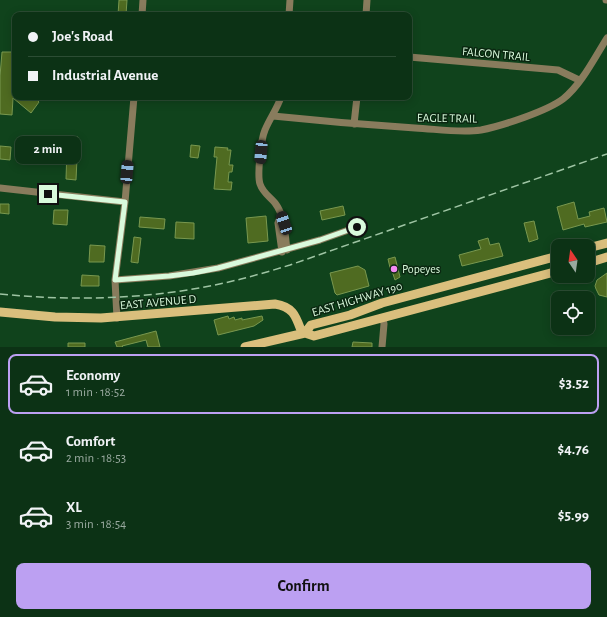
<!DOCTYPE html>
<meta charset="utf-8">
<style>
body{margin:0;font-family:"Alegreya Sans",sans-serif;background:#1a3e22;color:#f1f3f6;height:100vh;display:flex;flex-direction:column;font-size:15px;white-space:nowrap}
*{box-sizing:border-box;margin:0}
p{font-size:13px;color:#9aaaa0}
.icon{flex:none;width:22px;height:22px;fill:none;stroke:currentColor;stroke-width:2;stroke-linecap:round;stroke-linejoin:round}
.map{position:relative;height:347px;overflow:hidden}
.drawer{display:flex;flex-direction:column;background:#0c3215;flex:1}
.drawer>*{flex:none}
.hud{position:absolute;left:12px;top:12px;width:400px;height:88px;border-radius:8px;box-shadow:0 2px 10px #0003,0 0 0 1px #2c4d34;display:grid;align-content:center;height:88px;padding:0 16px;background:#0c3215}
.needle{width:26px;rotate:347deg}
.fabs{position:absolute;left:551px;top:239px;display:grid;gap:8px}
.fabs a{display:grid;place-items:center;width:44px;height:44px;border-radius:8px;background:#0c3215;box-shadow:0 2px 10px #0003,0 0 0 1px #2c4d34;font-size:20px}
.end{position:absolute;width:18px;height:18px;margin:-9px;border:5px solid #d9fadc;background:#111;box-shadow:0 0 0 2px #111}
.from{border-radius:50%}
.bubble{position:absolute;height:28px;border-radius:8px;background:#0c3215;box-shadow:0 2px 10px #0003,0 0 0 1px #2c4d34;font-size:13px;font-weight:600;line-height:28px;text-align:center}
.car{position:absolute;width:12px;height:24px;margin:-12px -6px;border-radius:5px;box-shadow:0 0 3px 1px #0007;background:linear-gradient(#222 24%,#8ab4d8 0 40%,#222 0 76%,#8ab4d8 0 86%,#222 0)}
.hud b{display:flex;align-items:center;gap:14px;height:38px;font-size:15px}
.hud b+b{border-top:1px solid #2c4d34}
.hud i{width:10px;height:10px;background:#f1f3f6}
ul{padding:7px 0 0;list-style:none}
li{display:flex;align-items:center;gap:12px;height:60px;margin:0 8px 6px;padding:0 8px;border:2px solid transparent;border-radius:8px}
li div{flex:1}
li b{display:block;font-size:15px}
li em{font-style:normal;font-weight:600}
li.on{border-color:#bca0f2}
li>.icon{width:36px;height:36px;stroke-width:1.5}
.button{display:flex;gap:8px;margin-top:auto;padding:8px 16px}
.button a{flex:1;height:46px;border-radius:8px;background:#bca0f2;color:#111;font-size:16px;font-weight:600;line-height:46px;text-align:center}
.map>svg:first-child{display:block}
</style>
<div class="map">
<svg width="607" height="347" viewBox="0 0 607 347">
<rect width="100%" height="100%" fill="#10431c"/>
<path fill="#4f6b21" stroke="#79984f" d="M119,0H127L126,15H118Z
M2,52H15V97H34L39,102L31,113L13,98L12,115L0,114V76Z
M62,137H78L76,180L66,179L67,149L61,148Z
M191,145L200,146L198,158L190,157Z
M0,146L11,147L10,160L0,159Z
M215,147L228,148L227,150H231L229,165H233L232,172H229L228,182H232L231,190L214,189L217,157H214Z
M574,202L578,219L590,216L589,212L604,208L607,222L585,227L584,224L563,230L557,207Z
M0,204H9V214L0,213Z
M343,206L345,215L322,220L320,211Z
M54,210H68L67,225L53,224Z
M266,216L268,241L248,243L246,218Z
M140,217L165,219L164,229L139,227Z
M534,221L538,239L529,242L524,223Z
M176,222L194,223V239L175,238Z
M134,237L141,238L138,263L131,262Z
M488,238L490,245L499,243L503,256L462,266L459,255L481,249L478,241Z
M90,245L105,246L104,262H89Z
M395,257L400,277L395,280L392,271L391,272L388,259Z
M358,266L365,270L369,286L337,295L335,293L330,273Z
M607,273V297L599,295L596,289L595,286L597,280Z
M82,275L99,276V286H81Z
M228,316L229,319L234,317L235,320L242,318V320L262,316L263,320L254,326L218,335L214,320Z
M156,331L160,347H148L146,340L122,346L123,347H117L115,342Z
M353,342L372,343V347H352Z
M68,343H85V347H68Z"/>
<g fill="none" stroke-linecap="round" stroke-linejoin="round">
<path stroke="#897c5d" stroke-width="7" d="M606,0H607
M142,15L143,0
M289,15L290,0
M366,15L367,0
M409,57L558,70L579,80
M281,97C277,109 270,118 265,130C261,139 257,175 260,184C263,193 270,197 275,203C285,216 285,235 287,250
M273,116C320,121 367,125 415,128C436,129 460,133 481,130C502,126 547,111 563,99C581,85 595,57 607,38
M354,124L357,97
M0,188L125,202
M281,215L278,223L282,252
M115,280L169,276L218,268L320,240L357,227
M117,318L115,280L125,202L134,97
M382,347L384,324L383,318"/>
<path stroke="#dabf7d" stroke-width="9" d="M588,248L607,243
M588,263L607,257
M0,312L55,317L101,318L275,304C294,307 296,317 302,333
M305,333L311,325L350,315L382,303L558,256
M245,347L305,333L314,336L558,271"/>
<path stroke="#9ec4a3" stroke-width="1.5" stroke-dasharray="8 4" stroke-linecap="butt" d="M0,294C80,302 162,299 241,279C257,275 274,270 290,265L607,154"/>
</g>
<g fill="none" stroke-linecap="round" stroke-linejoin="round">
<path stroke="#d9fadc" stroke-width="5" d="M48,194L125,202L115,280L169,276L193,273L218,268L320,240L357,227"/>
</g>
<circle fill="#f38af1" stroke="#0a2610" stroke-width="1.5" cx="394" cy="269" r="4"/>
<g text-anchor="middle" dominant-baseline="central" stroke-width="3" stroke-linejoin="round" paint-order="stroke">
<g font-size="12" fill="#d9fadc" stroke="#0a2610">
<text transform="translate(496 54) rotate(5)">FALCON TRAIL</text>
<text transform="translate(447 118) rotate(1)">EAGLE TRAIL</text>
<text transform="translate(357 299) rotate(-17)">EAST HIGHWAY 190</text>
<text transform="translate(158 302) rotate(-5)">EAST AVENUE D</text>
</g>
<g font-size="12" fill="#d9fadc" stroke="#0a2610" text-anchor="start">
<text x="402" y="269">Popeyes</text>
</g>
</g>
</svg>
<div class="fabs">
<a><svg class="needle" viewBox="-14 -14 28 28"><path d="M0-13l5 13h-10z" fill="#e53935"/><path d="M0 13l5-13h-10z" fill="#9aaaa0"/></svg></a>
<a><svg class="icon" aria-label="locate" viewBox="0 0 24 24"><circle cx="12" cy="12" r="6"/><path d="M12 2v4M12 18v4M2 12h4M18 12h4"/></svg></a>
</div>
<i class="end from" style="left:357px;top:227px"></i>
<i class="end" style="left:48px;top:194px"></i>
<div class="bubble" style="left:15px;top:136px;width:66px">2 min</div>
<i class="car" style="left:261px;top:152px;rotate:185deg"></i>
<i class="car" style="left:127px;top:172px;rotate:5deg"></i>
<i class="car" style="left:284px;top:223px;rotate:342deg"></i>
<div class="hud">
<b><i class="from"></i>Joe's Road</b>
<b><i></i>Industrial Avenue</b>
</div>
</div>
<section class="drawer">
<ul>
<li class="on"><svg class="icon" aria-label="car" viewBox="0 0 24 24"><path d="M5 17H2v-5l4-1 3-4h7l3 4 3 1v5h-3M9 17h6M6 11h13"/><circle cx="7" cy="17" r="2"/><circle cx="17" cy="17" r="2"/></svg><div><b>Economy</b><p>1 min · 18:52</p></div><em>$3.52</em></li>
<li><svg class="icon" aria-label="car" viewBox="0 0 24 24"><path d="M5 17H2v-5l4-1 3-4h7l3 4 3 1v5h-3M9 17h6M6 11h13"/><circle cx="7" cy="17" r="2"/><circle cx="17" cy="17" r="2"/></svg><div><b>Comfort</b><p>2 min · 18:53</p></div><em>$4.76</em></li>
<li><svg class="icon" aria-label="car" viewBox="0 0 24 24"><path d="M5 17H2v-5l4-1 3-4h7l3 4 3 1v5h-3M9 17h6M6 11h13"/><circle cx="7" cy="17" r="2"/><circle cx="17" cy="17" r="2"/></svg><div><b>XL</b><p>3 min · 18:54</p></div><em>$5.99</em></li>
</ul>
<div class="button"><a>Confirm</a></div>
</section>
